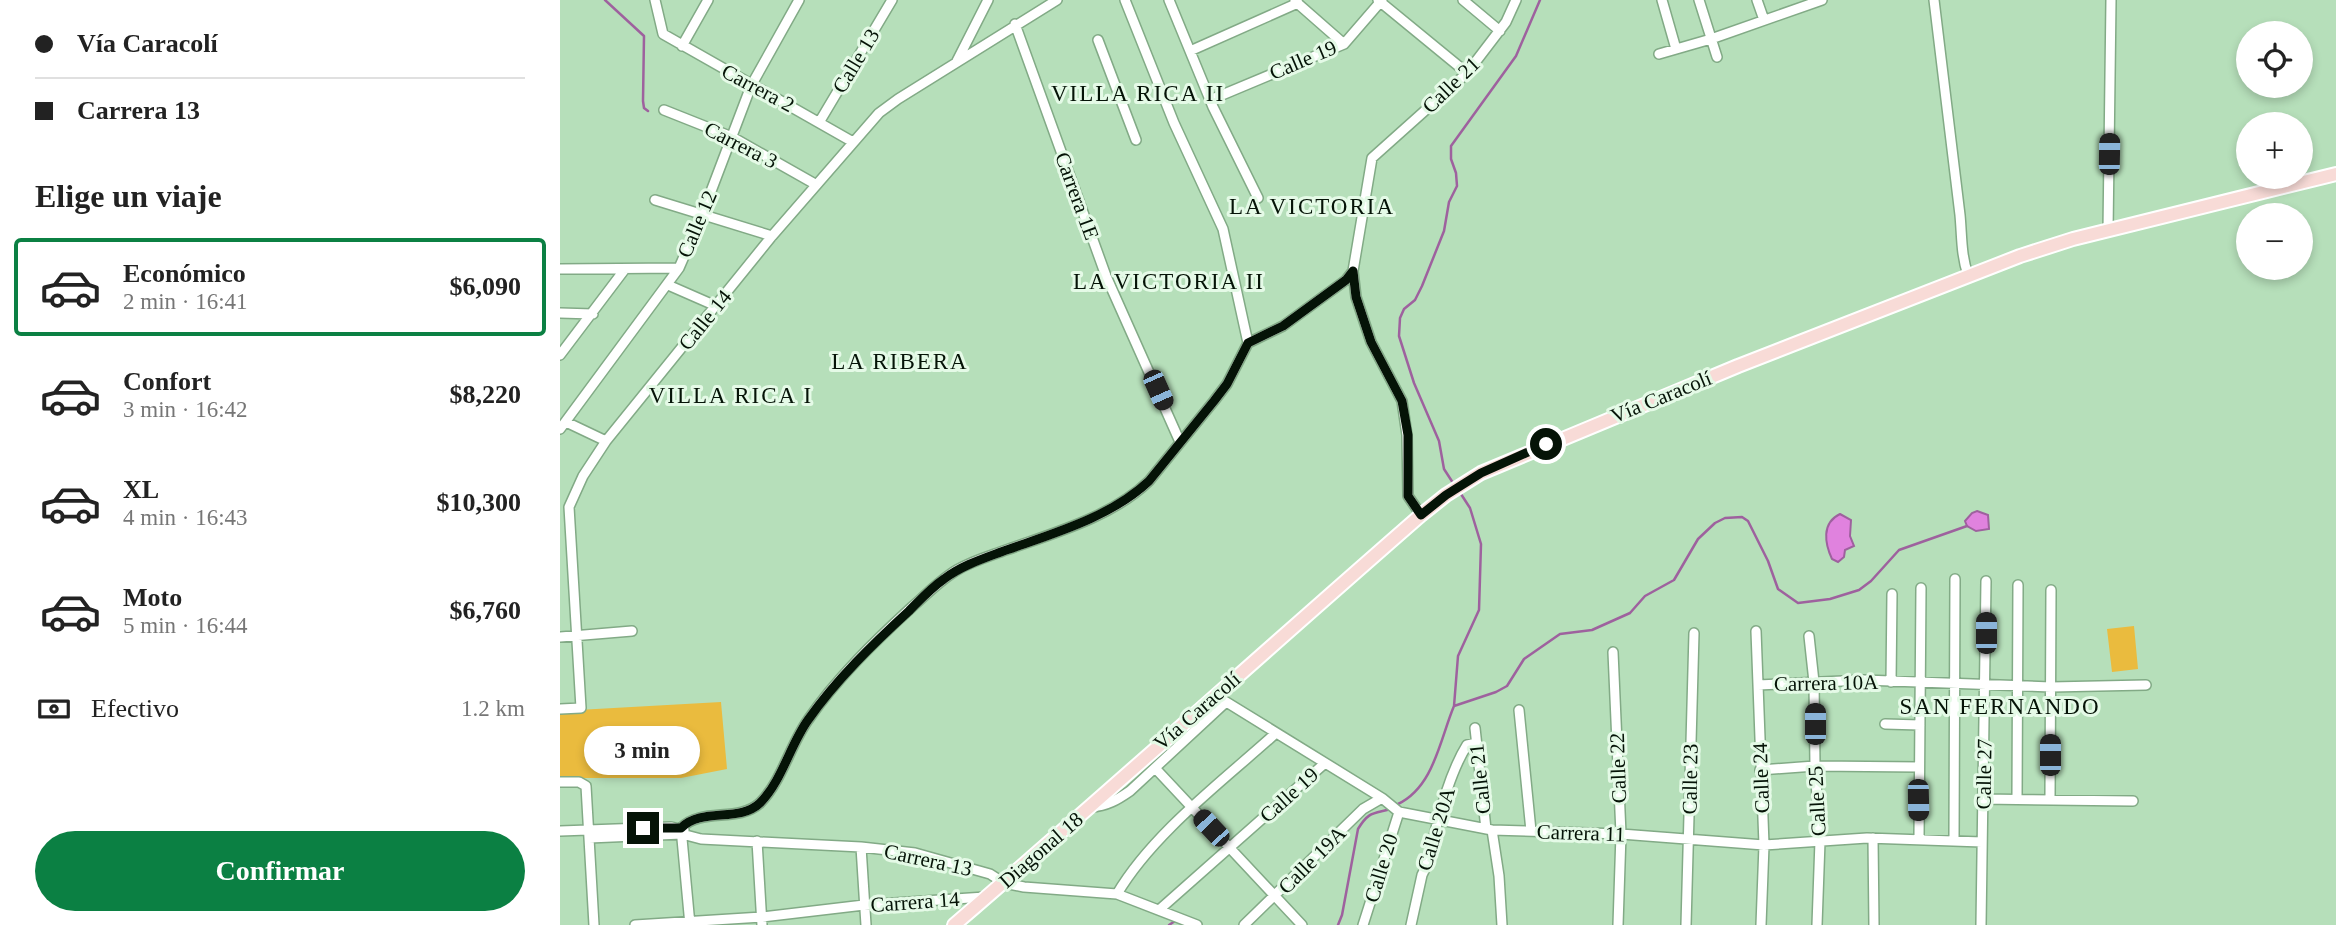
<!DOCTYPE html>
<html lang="es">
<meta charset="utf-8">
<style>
body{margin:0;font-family:"Times New Roman",serif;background:#f6f6f6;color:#222;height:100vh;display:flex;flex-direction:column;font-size:26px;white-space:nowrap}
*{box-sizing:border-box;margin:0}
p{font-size:23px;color:#767676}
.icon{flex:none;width:38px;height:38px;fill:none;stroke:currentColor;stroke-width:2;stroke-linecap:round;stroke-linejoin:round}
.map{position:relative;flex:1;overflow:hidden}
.sheet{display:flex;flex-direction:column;background:#fff;width:560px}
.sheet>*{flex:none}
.guide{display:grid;align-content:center;height:154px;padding:0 35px;background:#fff}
.buttons{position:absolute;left:1676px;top:21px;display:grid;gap:14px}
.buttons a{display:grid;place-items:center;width:77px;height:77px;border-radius:50%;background:#fff;box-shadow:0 4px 10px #0003;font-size:35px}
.end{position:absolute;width:32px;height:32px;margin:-16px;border:9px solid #051307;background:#fff;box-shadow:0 0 0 4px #fff}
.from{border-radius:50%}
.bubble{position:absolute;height:49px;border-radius:24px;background:#fff;box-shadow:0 4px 10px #0003;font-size:23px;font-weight:700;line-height:49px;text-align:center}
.car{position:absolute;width:21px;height:42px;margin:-21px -10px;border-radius:9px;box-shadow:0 0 5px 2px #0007;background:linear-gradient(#222 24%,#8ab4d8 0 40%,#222 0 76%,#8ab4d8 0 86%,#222 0)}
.guide b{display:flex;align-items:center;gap:24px;height:66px;font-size:26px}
.guide b+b{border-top:2px solid #e0e0e0}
.guide i{width:18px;height:18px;background:#222}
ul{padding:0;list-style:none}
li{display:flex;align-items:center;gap:21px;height:98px;margin:0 14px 10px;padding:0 21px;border:4px solid transparent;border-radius:7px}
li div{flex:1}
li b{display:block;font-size:26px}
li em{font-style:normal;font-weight:700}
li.current{border-color:#0b8043}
li>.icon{width:63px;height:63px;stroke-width:1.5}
h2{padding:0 35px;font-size:32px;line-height:84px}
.pay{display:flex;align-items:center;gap:18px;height:77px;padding:0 35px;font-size:26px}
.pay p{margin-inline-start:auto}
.button{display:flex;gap:14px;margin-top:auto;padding:14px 35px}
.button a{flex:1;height:80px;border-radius:42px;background:#0b8043;color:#fff;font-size:28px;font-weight:700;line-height:80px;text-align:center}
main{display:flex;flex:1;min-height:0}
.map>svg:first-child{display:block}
</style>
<main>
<section class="sheet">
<div class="guide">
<b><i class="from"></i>Vía Caracolí</b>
<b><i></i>Carrera 13</b>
</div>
<h2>Elige un viaje</h2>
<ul>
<li class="current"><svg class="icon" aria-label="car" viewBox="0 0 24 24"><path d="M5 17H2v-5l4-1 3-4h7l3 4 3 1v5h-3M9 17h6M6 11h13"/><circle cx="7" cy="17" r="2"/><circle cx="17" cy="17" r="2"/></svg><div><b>Económico</b><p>2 min · 16:41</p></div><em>$6,090</em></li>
<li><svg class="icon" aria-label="car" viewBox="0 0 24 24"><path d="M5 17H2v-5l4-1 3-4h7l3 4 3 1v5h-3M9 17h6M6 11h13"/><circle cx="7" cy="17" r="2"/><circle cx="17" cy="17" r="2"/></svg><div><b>Confort</b><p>3 min · 16:42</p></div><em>$8,220</em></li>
<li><svg class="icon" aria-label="car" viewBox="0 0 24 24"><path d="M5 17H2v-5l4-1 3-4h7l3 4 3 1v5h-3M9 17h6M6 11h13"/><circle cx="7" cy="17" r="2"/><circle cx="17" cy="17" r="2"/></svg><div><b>XL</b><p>4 min · 16:43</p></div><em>$10,300</em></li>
<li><svg class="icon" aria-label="car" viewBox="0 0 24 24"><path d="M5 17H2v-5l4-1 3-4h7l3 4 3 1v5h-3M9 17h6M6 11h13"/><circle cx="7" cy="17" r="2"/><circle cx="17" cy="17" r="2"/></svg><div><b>Moto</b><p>5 min · 16:44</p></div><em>$6,760</em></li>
</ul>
<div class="pay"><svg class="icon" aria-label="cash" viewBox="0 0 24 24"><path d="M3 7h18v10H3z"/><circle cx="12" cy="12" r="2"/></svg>Efectivo<p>1.2 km</p></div>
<div class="button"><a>Confirmar</a></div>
</section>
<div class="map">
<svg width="1776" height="925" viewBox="0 0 1776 925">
<rect width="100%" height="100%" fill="#b6dfba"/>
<path fill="#eabb3e" d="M1574,626L1578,669L1552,672L1547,629Z
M161,702L167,769L121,778H0V711Z"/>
<path fill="#e082de" stroke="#9e619e" stroke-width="2" d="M1417,511L1428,515L1429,529L1416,531L1407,526L1405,521L1412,513Z
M1280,514L1291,520L1290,536L1294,546L1285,550L1284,557L1278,562L1272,559C1265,544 1261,523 1280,514Z"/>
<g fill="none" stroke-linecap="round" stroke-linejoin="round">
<path stroke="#9e619e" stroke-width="2.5" d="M45,0L84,36L83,101L84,108L88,111
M895,486L884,469L879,441L854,383L839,336L840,318L844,309L855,300L862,286L884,231L889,202L897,186L896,173L891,159V146L956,56L980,0
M894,706L898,656L919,610L921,544L910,508L899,491
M838,804C874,787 880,739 894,706L936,692L947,686L964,659L1000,634L1032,630L1070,613L1085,596L1114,580L1138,539L1155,523L1165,518L1182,517L1188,521L1208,561L1218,589L1238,603L1270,599L1299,590L1311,581L1339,550L1407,526
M609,925L615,921
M778,925L782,915L798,829C809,811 813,814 831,809"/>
<g stroke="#82aa86" stroke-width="12">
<path id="minor" d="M95,0L103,34L293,142
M565,0L614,123L663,229L688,343
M609,0L653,107L698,198
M818,0L907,73
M903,0L940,31
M1102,0L1116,49
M1139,0L1157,57
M1197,0L1204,20
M1374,0L1400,215C1402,236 1401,255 1408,275
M735,1L784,44
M455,24L546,276L620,442
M538,40L576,140
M122,46L148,0
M630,51L738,3
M1099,54L1151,39L1262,0
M397,61L428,0
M650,100L784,44L822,0
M104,110L172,137L255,184
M260,121L332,0
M95,200L212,236
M1548,231L1551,0
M0,269L119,268
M793,271L796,297L811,342L842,401L847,435L848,496L861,515
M108,285L156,306
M0,313L33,314
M0,355L65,269
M6,422L46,441
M0,429L119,268L142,215L191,86L239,0
M1196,631L1204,845L1201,925
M1249,636L1254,682L1255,766L1260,841L1257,925
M0,637L72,631
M1053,652L1061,834L1058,925
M1331,682L1332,594
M1198,685L1304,680L1491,687L1586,685
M655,695L822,798L839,812L932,830L1061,834L1204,845L1307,838L1422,842
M0,709L21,708L9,507L23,476L46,441L212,236L319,113L338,99L497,0
M959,710L971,831
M1325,724L1360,725
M915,728L926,829
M595,768L742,925
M1200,770L1255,766L1359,767
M0,782H19L26,786L34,925
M1423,799L1573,801
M1457,799L1458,585
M1490,800L1491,590
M531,807C547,806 557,800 570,791L666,702
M932,830L939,876L942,925
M0,831L111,827L124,830
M29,838L122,834L141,839L301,847L355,853L430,874L444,883L464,887L557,894L637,925
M1313,838L1314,925
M1359,839L1361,588
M1394,840L1395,579
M197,841L202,925
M301,847L306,925
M557,894C593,833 663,781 716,733
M599,910L764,764
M75,925L202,917L304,905L425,897
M130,925L121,828C142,807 178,823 200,803C222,781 230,745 248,720C276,679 315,641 352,607C367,594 380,580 397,570C412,561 430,556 446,550C494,533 552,517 589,481L654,401L667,384L688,343L723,326L786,280L793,271L812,158L907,73L946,22L956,0
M684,925L803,809L822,798
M803,925L839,812
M851,925L862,875C870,861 872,843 876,828C883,800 892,769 907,745L917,743
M1126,925L1134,633
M1421,925L1426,581"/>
</g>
<g stroke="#fff" stroke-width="16">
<path id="major" d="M394,925C551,790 705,651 861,515L886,495L921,473L1178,366L1460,256L1513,239L1776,174"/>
</g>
<use href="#minor" stroke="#fff" stroke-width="9"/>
<use href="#major" stroke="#f8dbd7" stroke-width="12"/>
</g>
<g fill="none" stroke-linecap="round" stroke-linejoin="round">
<path stroke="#051307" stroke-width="9" d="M83,828H121C142,807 179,823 200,803C222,781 230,745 248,720C276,680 313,644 349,611C360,600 371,588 384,579C401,566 422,559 441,552C491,534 550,518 589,481L654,401L667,384L688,343L723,326L786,280L793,271L796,297L811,342L842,401L848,435V496L861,515L886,495L921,473L986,444"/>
</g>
<g text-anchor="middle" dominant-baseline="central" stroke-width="6" stroke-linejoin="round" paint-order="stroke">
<g font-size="21" fill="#051307" stroke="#e5fae7">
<text transform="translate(743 60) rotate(-23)">Calle 19</text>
<text transform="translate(296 61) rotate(-59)">Calle 13</text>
<text transform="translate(891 85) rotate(-44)">Calle 21</text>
<text transform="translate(198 88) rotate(28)">Carrera 2</text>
<text transform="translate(181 145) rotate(27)">Carrera 3</text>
<text transform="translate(517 196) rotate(70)">Carrera 1E</text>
<text transform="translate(137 224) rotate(-67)">Calle 12</text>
<text transform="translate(145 320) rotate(-51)">Calle 14</text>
<text transform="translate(1101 397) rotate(-22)">Vía Caracolí</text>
<text transform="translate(1266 683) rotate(-1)">Carrera 10A</text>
<text transform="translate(637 711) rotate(-41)">Vía Caracolí</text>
<text transform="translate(1058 768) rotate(-92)">Calle 22</text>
<text transform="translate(1424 774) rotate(-89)">Calle 27</text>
<text transform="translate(1201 778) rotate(-92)">Calle 24</text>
<text transform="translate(920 779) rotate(-96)">Calle 21</text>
<text transform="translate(1130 779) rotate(-89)">Calle 23</text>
<text transform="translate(729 795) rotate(-42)">Calle 19</text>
<text transform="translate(1257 801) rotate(-93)">Calle 25</text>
<text transform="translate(876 829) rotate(-73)">Calle 20A</text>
<text transform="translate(1021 833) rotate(2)">Carrera 11</text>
<text transform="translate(481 850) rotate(-41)">Diagonal 18</text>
<text transform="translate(368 860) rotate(12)">Carrera 13</text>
<text transform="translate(752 860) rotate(-45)">Calle 19A</text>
<text transform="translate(821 868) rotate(-73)">Calle 20</text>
<text transform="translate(355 902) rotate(-4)">Carrera 14</text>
</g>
<g font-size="23" letter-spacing="2" fill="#051307" stroke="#e5fae7">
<text x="578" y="93">VILLA RICA II</text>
<text x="752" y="206">LA VICTORIA</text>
<text x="609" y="281">LA VICTORIA II</text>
<text x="340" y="361">LA RIBERA</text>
<text x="171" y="395">VILLA RICA I</text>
<text x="1440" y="706">SAN FERNANDO</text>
</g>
</g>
</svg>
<div class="buttons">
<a><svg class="icon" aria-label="locate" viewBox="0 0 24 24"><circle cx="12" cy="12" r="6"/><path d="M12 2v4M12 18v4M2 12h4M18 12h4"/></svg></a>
<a>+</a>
<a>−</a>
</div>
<i class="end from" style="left:986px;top:444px"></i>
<i class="end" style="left:83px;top:828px"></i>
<div class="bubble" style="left:24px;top:726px;width:116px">3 min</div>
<i class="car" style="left:1549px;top:154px;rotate:1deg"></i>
<i class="car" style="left:598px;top:390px;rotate:156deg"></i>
<i class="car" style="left:1426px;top:633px;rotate:0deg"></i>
<i class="car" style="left:1255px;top:724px;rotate:0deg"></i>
<i class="car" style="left:1490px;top:755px;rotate:0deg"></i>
<i class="car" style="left:1358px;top:800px;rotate:179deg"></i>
<i class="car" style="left:651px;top:828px;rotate:317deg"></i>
</div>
</main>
